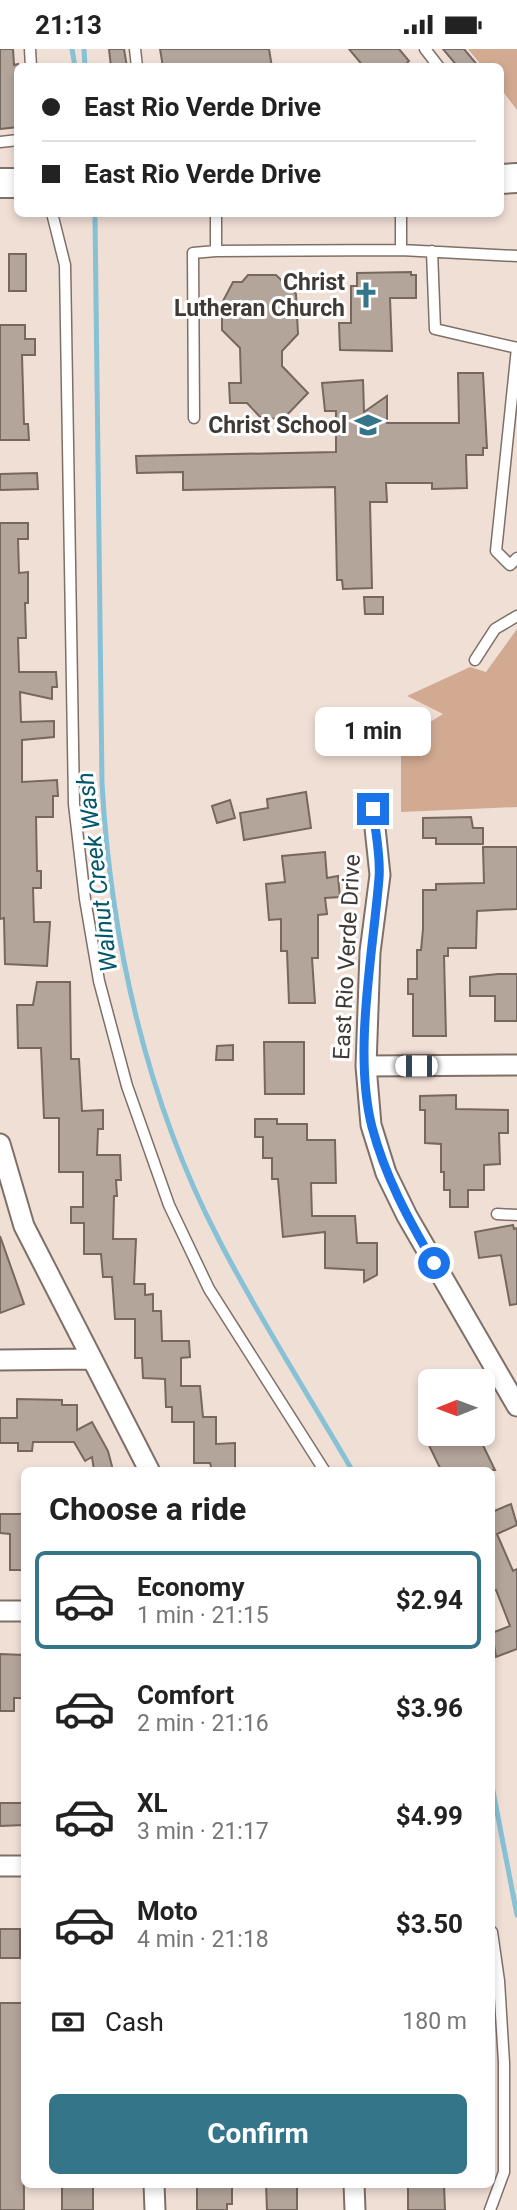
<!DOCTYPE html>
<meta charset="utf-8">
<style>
body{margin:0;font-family:Roboto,sans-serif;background:#f6f6f6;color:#222;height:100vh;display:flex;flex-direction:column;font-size:26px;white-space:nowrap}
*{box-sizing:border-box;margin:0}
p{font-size:23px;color:#767676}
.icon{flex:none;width:38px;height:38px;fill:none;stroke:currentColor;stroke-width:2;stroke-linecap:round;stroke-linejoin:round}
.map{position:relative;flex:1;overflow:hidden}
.side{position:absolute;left:21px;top:1418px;width:474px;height:721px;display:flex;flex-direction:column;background:#fff;border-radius:10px;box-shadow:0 4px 10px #0003}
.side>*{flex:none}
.guide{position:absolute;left:14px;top:14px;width:490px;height:154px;border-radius:10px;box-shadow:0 4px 10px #0003;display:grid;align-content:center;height:154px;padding:0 28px;background:#fff}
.needle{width:46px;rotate:269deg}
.tools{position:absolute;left:418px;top:1320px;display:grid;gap:14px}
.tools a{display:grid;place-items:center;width:77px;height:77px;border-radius:10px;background:#fff;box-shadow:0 4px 10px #0003;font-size:35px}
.end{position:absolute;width:32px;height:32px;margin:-16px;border:9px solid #1a73e8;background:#fff;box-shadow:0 0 0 4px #fff}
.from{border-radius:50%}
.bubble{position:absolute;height:49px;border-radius:10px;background:#fff;box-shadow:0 4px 10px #0003;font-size:23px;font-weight:700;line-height:49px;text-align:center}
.car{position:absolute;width:21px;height:42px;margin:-21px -10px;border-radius:9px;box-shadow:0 0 5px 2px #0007;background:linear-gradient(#fff 24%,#345 0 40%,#fff 0 76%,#345 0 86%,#fff 0)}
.guide b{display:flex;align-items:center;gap:24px;height:66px;font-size:26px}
.guide b+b{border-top:2px solid #e0e0e0}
.guide i{width:18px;height:18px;background:#222}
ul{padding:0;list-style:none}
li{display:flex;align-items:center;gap:21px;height:98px;margin:0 14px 10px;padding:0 14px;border:4px solid transparent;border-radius:10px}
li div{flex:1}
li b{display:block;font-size:26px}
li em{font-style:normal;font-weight:700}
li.current{border-color:#357589}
li>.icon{width:63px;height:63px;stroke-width:1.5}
h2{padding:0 28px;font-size:32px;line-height:84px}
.pay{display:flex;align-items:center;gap:18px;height:77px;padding:0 28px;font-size:26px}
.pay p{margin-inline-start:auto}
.cta{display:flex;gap:14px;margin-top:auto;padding:14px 28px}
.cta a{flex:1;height:80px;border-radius:10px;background:#357589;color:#fff;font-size:28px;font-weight:700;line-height:80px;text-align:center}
.status{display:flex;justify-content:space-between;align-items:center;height:49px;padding:0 35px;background:#fff;direction:ltr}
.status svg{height:19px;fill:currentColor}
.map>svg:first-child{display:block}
</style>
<div class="status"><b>21:13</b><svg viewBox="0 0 49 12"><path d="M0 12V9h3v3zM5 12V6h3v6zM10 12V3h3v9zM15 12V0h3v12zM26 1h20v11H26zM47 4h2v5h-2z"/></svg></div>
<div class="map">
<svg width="517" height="2161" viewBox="0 0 517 2161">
<rect width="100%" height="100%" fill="#f0dfd5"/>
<path fill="#d2aa92" d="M468,0H517V61L501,40L500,18L482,17Z
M517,580V758L401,763V691L443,665L407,647L470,618L486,623Z"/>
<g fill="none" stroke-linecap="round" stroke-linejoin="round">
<path stroke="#87c1d6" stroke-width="5" d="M72,0L75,18
M84,0L85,18
M95,168L102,735C111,891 146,1051 219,1191C259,1269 308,1345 352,1421
M492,1737L517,1866"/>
</g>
<path fill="#b4a59b" stroke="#76675f" stroke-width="2" d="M0,0H13L14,16L18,15V78L0,80Z
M109,0H124L127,18H111Z
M160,0H269L272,18H163Z
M349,0H399L409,12L403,18H364Z
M443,0H464L479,18H458Z
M9,205H26V242H9Z
M411,223V226H416V249H390L392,302L340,301L339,274H351V237H357V224Z
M248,226H276L296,245L298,285L282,302V317L308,344L284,369L262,370L247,354H230L229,334H241L240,299L222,281V254L233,233H242Z
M0,276H25V290H35V306H22L24,375H28L29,391H0Z
M458,324H483L487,399H483V406H466L467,439L432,440V434H386L387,453H370L372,539L343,540L342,531H337L335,438L183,441V423L137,424L136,407L336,403V362H325L322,334L363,331L364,363L387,347V374H459Z
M37,424L38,440L0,441V425Z
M0,474H28V490H18L19,524L28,523V554H25L26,589H18L19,623H56L57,638H52V650L20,643L21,673L54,672V688L22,691V733L57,731L58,747H53V768H36L37,822H41V839H33L34,873H50L47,917L5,915L4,869L0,870Z
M364,548H383V565H365Z
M306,743L311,779L244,791L240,764L268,759L267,750Z
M230,751L235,769L217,774L212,757Z
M471,768L473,779H483V795H436V789H423V769Z
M483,798H517V860L477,862L476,899H448V907H444L446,987H413V945H408V930H417V901H421L423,880V841H436V835L484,834Z
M325,803L327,829L338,827L340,848L325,849L327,865L318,866V909H312L315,954H289L287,902H281V870L269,871L266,835L285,833L282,807Z
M498,925H517V972H495V947H470V928Z
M37,933H70L71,1010H79L82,1062L103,1061V1080H98L97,1106H120L121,1131H116L117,1147H114L113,1190H136L134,1235H145V1246L153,1245V1262H161L162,1292H189L190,1308L181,1309V1337H200L203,1368H216V1395L235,1394V1421H212L210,1414H194V1373H172V1358H166L165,1330L143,1329L142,1309H135V1270H115L112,1228H103L101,1205H84V1174H71V1158H83V1123H59V1069H44L41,999H18L17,956H33Z
M264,993H304V1045H265Z
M233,996V1011H216L217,997Z
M456,1046V1060L508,1061V1084H499L500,1115L484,1116V1141H468V1158H450V1141H444V1123H441V1095L425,1094V1061H420V1047Z
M255,1070H277V1075H307V1091H335L336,1134H311L312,1167H355L357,1194H377V1226L364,1233V1221L325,1219V1183L283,1188L278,1130H272V1109H263V1088H255Z
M513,1176L514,1180L517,1179V1255L510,1256L501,1206L479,1209L475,1183Z
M0,1187L24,1255L0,1264Z
M17,1350L62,1351V1356H77V1381L92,1373L108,1402L113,1421H94L92,1408L85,1412L74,1393H33L32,1402H18V1394H0V1369H17Z
M423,1384H477L495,1421H441Z
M511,1455L517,1476L497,1485L513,1522L517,1520V1600L496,1608L492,1584L510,1577L496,1541L492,1542V1463Z
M0,1465H23L24,1521H10V1485L0,1484Z
M0,1605L24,1606V1649H14V1662H0Z
M0,1754H24V1776L0,1777Z
M0,1880H20V1909H0Z
M0,1954H23L24,2161H0Z
M62,2135H93V2161H62Z
M197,2135L232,2138V2155H227V2161H197Z
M266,2135H297V2161H267Z
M408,2135H444L445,2161H408Z"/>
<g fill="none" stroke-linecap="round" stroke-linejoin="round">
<g stroke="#7f7067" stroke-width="13">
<path id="lane" d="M30,0L31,18
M135,0L137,18
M425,0L439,18
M0,93L18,91
M52,164L65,216L74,755L85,850L99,932L127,1037L169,1156L209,1240L324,1421
M401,201V164
M216,202L401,201L517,207
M432,202L435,280L517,299L496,502L510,516L517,509
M194,369L193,204L216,202V164
M475,611L495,580L517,567
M497,1165L517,1166
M490,2161L504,2123V2014L499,1932L492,1883"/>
</g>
<g stroke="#7f7067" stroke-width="23">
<path id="street" d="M373,760L380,826L370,903L366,1017L371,1076L386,1124L407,1167L517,1357
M366,1017L517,1016
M0,1095L24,1177L149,1421
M0,1311L91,1310
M0,1562H24
M0,1817H24
M154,2135L155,2161
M354,2135L355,2161"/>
</g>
<g stroke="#7f7067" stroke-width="32">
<path id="secondary" d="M500,130L517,129
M0,134H18"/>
</g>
<use href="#lane" stroke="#fff" stroke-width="10"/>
<use href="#street" stroke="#fff" stroke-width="19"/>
<use href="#secondary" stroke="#fff" stroke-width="28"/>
</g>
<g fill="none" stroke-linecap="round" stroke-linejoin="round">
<path stroke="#1a73e8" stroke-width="9" d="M373,760C375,782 381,807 379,829C373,905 353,1004 372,1078C385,1127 408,1170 434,1214"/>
</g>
<defs>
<g id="church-bare" transform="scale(2.1)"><path d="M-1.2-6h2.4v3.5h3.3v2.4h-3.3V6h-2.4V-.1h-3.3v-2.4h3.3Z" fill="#357589" stroke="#fff" stroke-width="2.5" paint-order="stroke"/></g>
<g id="school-bare" transform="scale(2.1)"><path d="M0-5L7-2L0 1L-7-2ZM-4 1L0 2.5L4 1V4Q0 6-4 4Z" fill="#357589" stroke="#fff" stroke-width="2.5" paint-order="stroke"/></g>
</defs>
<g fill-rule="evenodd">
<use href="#church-bare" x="366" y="246"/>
<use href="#school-bare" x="368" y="376"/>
</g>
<g text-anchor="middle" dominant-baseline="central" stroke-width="6" stroke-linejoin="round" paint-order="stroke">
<g font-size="23" font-weight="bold" fill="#403a36" stroke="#fff" text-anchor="end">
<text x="345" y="233">Christ<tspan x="345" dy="26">Lutheran Church</tspan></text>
<text x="347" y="376">Christ School</text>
</g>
<g font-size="23" fill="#403a36" stroke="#fff">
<text transform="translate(347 908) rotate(-87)">East Rio Verde Drive</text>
</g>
<g font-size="24" font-style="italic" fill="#00566b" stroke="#fff">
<text transform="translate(97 823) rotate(-97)">Walnut Creek Wash</text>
</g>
</g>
</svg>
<div class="tools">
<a><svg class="needle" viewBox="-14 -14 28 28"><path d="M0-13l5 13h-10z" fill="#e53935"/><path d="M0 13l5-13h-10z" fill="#767676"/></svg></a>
</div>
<i class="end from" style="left:434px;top:1214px"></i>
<i class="end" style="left:373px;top:760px"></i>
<div class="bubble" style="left:315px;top:658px;width:116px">1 min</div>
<i class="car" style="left:416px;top:1017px;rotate:270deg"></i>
<div class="guide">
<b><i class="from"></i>East Rio Verde Drive</b>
<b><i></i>East Rio Verde Drive</b>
</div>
<section class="side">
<h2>Choose a ride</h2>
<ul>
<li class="current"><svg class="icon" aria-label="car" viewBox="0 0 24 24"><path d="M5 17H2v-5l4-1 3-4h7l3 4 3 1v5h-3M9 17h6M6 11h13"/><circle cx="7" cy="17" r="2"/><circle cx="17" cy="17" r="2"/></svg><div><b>Economy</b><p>1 min · 21:15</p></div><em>$2.94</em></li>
<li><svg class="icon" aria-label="car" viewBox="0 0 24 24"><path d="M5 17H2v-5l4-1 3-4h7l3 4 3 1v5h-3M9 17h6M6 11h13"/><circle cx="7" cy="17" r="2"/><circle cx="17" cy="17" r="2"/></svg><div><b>Comfort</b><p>2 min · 21:16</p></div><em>$3.96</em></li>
<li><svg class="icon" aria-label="car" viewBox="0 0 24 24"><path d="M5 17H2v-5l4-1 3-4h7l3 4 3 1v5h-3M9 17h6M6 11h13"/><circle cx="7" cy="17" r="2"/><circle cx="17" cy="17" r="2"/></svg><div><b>XL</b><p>3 min · 21:17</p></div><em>$4.99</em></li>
<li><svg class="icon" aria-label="car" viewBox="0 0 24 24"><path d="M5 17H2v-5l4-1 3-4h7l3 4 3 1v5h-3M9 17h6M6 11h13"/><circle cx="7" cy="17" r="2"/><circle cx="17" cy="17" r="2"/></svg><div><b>Moto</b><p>4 min · 21:18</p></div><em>$3.50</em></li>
</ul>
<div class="pay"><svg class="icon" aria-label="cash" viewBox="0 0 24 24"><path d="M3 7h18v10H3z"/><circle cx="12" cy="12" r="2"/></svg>Cash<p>180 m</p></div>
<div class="cta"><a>Confirm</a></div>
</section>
</div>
